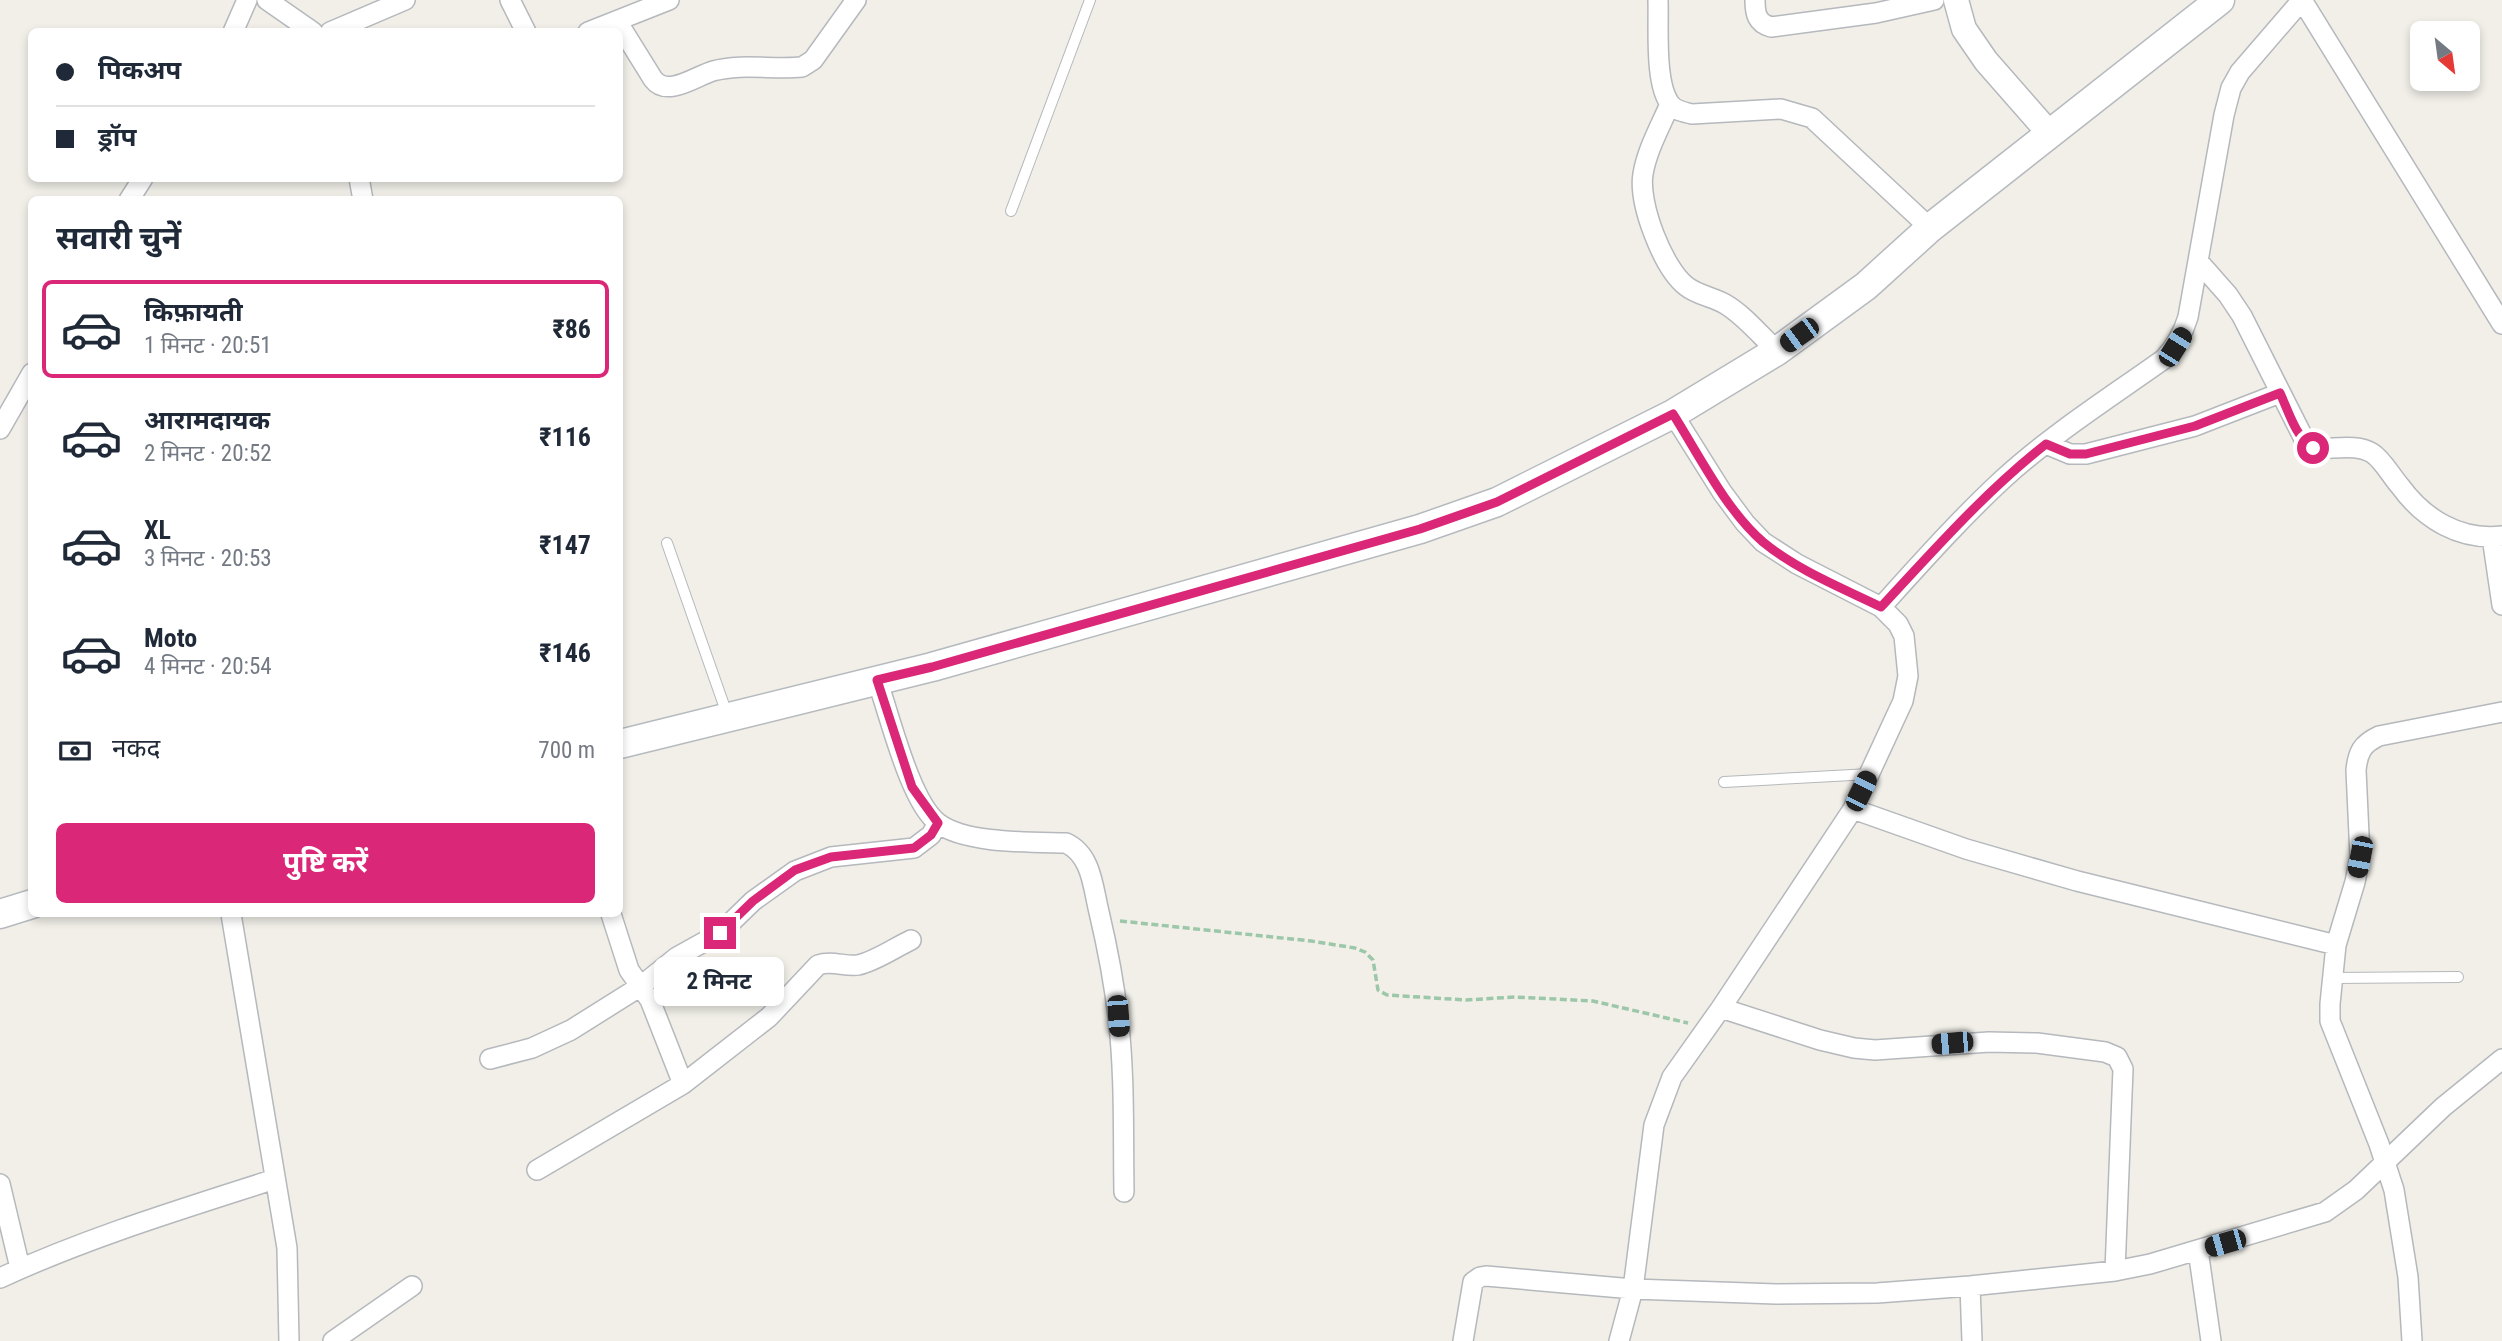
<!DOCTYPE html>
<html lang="hi">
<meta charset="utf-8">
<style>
body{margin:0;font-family:"Roboto Condensed","Noto Sans Devanagari",sans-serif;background:#f2f2f3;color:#1f2937;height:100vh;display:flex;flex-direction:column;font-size:26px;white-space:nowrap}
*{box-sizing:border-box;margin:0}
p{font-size:23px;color:#747a83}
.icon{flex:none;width:38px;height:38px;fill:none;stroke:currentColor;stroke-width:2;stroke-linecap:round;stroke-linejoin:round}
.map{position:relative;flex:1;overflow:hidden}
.panel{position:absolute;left:28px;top:196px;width:595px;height:721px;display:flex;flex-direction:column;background:#fff;border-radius:10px;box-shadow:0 4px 10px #0003}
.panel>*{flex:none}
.hud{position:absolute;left:28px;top:28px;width:595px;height:154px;border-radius:10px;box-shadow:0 4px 10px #0003;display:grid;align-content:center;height:154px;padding:0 28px;background:#fff}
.needle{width:46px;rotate:151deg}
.controls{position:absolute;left:2410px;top:21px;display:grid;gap:14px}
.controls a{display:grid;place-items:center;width:70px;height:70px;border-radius:10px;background:#fff;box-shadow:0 4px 10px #0003;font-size:35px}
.end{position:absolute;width:32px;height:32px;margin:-16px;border:9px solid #db2777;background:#fff;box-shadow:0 0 0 4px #fff}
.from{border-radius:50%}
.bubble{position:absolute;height:49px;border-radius:10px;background:#fff;box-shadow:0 4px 10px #0003;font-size:23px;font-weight:700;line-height:49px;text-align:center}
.car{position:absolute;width:21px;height:42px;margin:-21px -10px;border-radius:9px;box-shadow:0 0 5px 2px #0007;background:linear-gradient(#222 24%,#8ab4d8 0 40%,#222 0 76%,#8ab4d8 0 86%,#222 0)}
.hud b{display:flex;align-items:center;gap:24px;height:66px;font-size:26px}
.hud b+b{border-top:2px solid #e0e1e3}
.hud i{width:18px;height:18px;background:#1f2937}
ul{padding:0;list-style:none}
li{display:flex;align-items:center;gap:21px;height:98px;margin:0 14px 10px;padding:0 14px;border:4px solid transparent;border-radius:10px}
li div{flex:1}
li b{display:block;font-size:26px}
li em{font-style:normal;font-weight:700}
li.active{border-color:#db2777}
li>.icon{width:63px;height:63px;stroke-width:1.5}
h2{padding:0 28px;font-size:32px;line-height:84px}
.pay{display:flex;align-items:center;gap:18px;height:77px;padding:0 28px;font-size:26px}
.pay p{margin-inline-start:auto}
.cta{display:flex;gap:14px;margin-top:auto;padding:14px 28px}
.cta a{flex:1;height:80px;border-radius:10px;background:#db2777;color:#fff;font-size:28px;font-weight:700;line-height:80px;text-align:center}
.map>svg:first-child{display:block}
</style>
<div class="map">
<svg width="2502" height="1341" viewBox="0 0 2502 1341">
<rect width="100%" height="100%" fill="#f1efe8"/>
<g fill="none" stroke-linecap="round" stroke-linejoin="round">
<g stroke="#b5b8bc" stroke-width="12">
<path id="service" d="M1011,211L1090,0
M667,543L727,714
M1724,782L1870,774
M2332,978L2458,977"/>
</g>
<g stroke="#b5b8bc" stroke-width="22">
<path id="minor" d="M267,0L313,32
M510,0L526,32
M1658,0C1659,26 1654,85 1671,105C1676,111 1684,112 1692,114L1781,109L1812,118L1930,228
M1755,0C1755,14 1757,23 1771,27L1876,13L1934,0
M2302,0L2502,324
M617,21L653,79C667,98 696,76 713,71C742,63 773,70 802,67L813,60L856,0
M233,32L247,0
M330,32L405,0
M588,32L669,0
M1670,104C1660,127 1647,150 1643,174C1638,203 1663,268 1686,286C1697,295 1713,297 1725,304C1744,315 1761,336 1777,351
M359,178L363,200
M129,200L143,178
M2198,261L2228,295L2242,316L2306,443L2313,448C2331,450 2356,443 2372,453C2383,460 2391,476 2400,486C2424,519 2460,541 2502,536
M0,429L32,373
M2046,444L2070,454H2086L2195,426L2280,393
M2492,537L2502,605
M1881,607C1920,564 1959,520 2002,480C2051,435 2109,398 2164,359C2176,346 2183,334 2188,317L2224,115L2231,88L2240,72L2302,0
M877,680C890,716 910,802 938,823C965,844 1033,842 1066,843C1092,855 1093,888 1099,912C1107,946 1114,982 1118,1017C1125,1075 1123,1134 1124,1192
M1853,809L1966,849L2077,881L2336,945
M231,914L287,1248L289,1341
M611,914L629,970L650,1000L683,1084
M1721,1008L1820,1040L1854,1048L1875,1050L1989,1042L2037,1043L2105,1052L2117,1057L2123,1069L2115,1271
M490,1059L532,1048L571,1030L641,986L677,957L720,933L753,901L795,871L831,857L914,848L931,835L938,823
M537,1170L683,1084L769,1017L818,965C832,960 845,967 858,965C876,961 894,948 911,940
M0,1184L20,1268
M2198,1250L2211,1341
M0,1278C89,1237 182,1209 275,1179
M1970,1286L1972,1341
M333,1341L412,1286
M1463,1341L1473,1282L1480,1277L1486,1276L1633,1289L1776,1294L1877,1293L1970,1286L2115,1271L2150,1264L2325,1212L2356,1190L2443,1107L2502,1059
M1619,1341L1633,1289L1654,1125L1672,1077L1721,1008L1853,809L1903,701L1908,676L1904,636L1898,624L1881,607L1797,564L1763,542L1745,523L1722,492L1673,414
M2412,1341L2408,1277L2394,1190L2379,1144L2330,1021V1004L2336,945L2355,882L2360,857L2356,770C2358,752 2362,744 2379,736L2502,712"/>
</g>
<g stroke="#b5b8bc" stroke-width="27">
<path id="tertiary" d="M1956,0L1964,29L1986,61L2050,134"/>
</g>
<g stroke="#b6babf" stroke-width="31">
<path id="secondary" d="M620,744L932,667L1420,529L1497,502L1673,414L1777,351L1866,286L1930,228L2220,0
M0,914L32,904"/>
</g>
<path stroke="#9cc7a9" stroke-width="3.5" stroke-dasharray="7 3.5" stroke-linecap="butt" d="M1120,921L1311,941L1355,948L1365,952L1373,960L1378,990L1387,995L1466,1000L1515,997L1593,1001L1688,1023"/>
<use href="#service" stroke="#fff" stroke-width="10"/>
<use href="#minor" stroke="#fff" stroke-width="19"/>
<use href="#tertiary" stroke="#fff" stroke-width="24"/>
<use href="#secondary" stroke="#fff" stroke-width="28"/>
</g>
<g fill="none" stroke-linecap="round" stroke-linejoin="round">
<path stroke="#db2777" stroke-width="9" d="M720,933L753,901L795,870L831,857L914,848L931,835L938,823L912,787L877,680L932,667L1420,529L1497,502L1673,414C1699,455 1726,510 1763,542C1797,570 1842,588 1881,607C1934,550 1985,492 2046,444L2070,454H2086L2195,426L2280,393C2288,410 2296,438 2313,448"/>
</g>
</svg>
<div class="controls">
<a><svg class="needle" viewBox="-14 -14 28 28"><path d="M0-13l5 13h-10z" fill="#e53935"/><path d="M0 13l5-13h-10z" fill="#747a83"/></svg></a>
</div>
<i class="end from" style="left:2313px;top:448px"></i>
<i class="end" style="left:720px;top:933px"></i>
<div class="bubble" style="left:654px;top:957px;width:130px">2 मिनट</div>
<i class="car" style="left:1799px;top:335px;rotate:234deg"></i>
<i class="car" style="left:2175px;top:347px;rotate:32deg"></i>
<i class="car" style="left:1861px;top:791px;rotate:26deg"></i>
<i class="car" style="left:2360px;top:857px;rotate:191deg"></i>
<i class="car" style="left:1118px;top:1016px;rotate:176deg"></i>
<i class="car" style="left:1952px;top:1043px;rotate:265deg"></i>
<i class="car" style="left:2225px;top:1243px;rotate:254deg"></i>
<div class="hud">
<b><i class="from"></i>पिकअप</b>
<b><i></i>ड्रॉप</b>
</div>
<section class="panel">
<h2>सवारी चुनें</h2>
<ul>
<li class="active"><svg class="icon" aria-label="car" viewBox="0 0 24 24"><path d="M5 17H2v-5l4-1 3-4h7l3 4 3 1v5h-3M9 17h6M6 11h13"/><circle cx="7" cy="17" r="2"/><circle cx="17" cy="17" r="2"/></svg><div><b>किफ़ायती</b><p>1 मिनट · 20:51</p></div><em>₹86</em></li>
<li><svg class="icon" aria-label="car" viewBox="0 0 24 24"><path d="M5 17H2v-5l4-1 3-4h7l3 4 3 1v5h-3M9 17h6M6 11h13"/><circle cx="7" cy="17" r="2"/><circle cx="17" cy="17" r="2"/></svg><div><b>आरामदायक</b><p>2 मिनट · 20:52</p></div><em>₹116</em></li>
<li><svg class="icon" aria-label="car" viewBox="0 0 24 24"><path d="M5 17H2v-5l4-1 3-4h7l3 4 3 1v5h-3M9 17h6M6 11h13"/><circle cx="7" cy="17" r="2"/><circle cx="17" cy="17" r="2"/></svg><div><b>XL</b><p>3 मिनट · 20:53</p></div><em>₹147</em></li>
<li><svg class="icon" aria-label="car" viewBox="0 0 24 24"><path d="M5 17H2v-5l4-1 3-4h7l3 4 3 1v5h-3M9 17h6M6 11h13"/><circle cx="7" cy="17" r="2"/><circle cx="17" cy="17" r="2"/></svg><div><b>Moto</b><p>4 मिनट · 20:54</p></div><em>₹146</em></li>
</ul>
<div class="pay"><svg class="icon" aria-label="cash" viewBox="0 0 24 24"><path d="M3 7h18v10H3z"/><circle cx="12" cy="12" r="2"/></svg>नकद<p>700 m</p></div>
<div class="cta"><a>पुष्टि करें</a></div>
</section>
</div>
